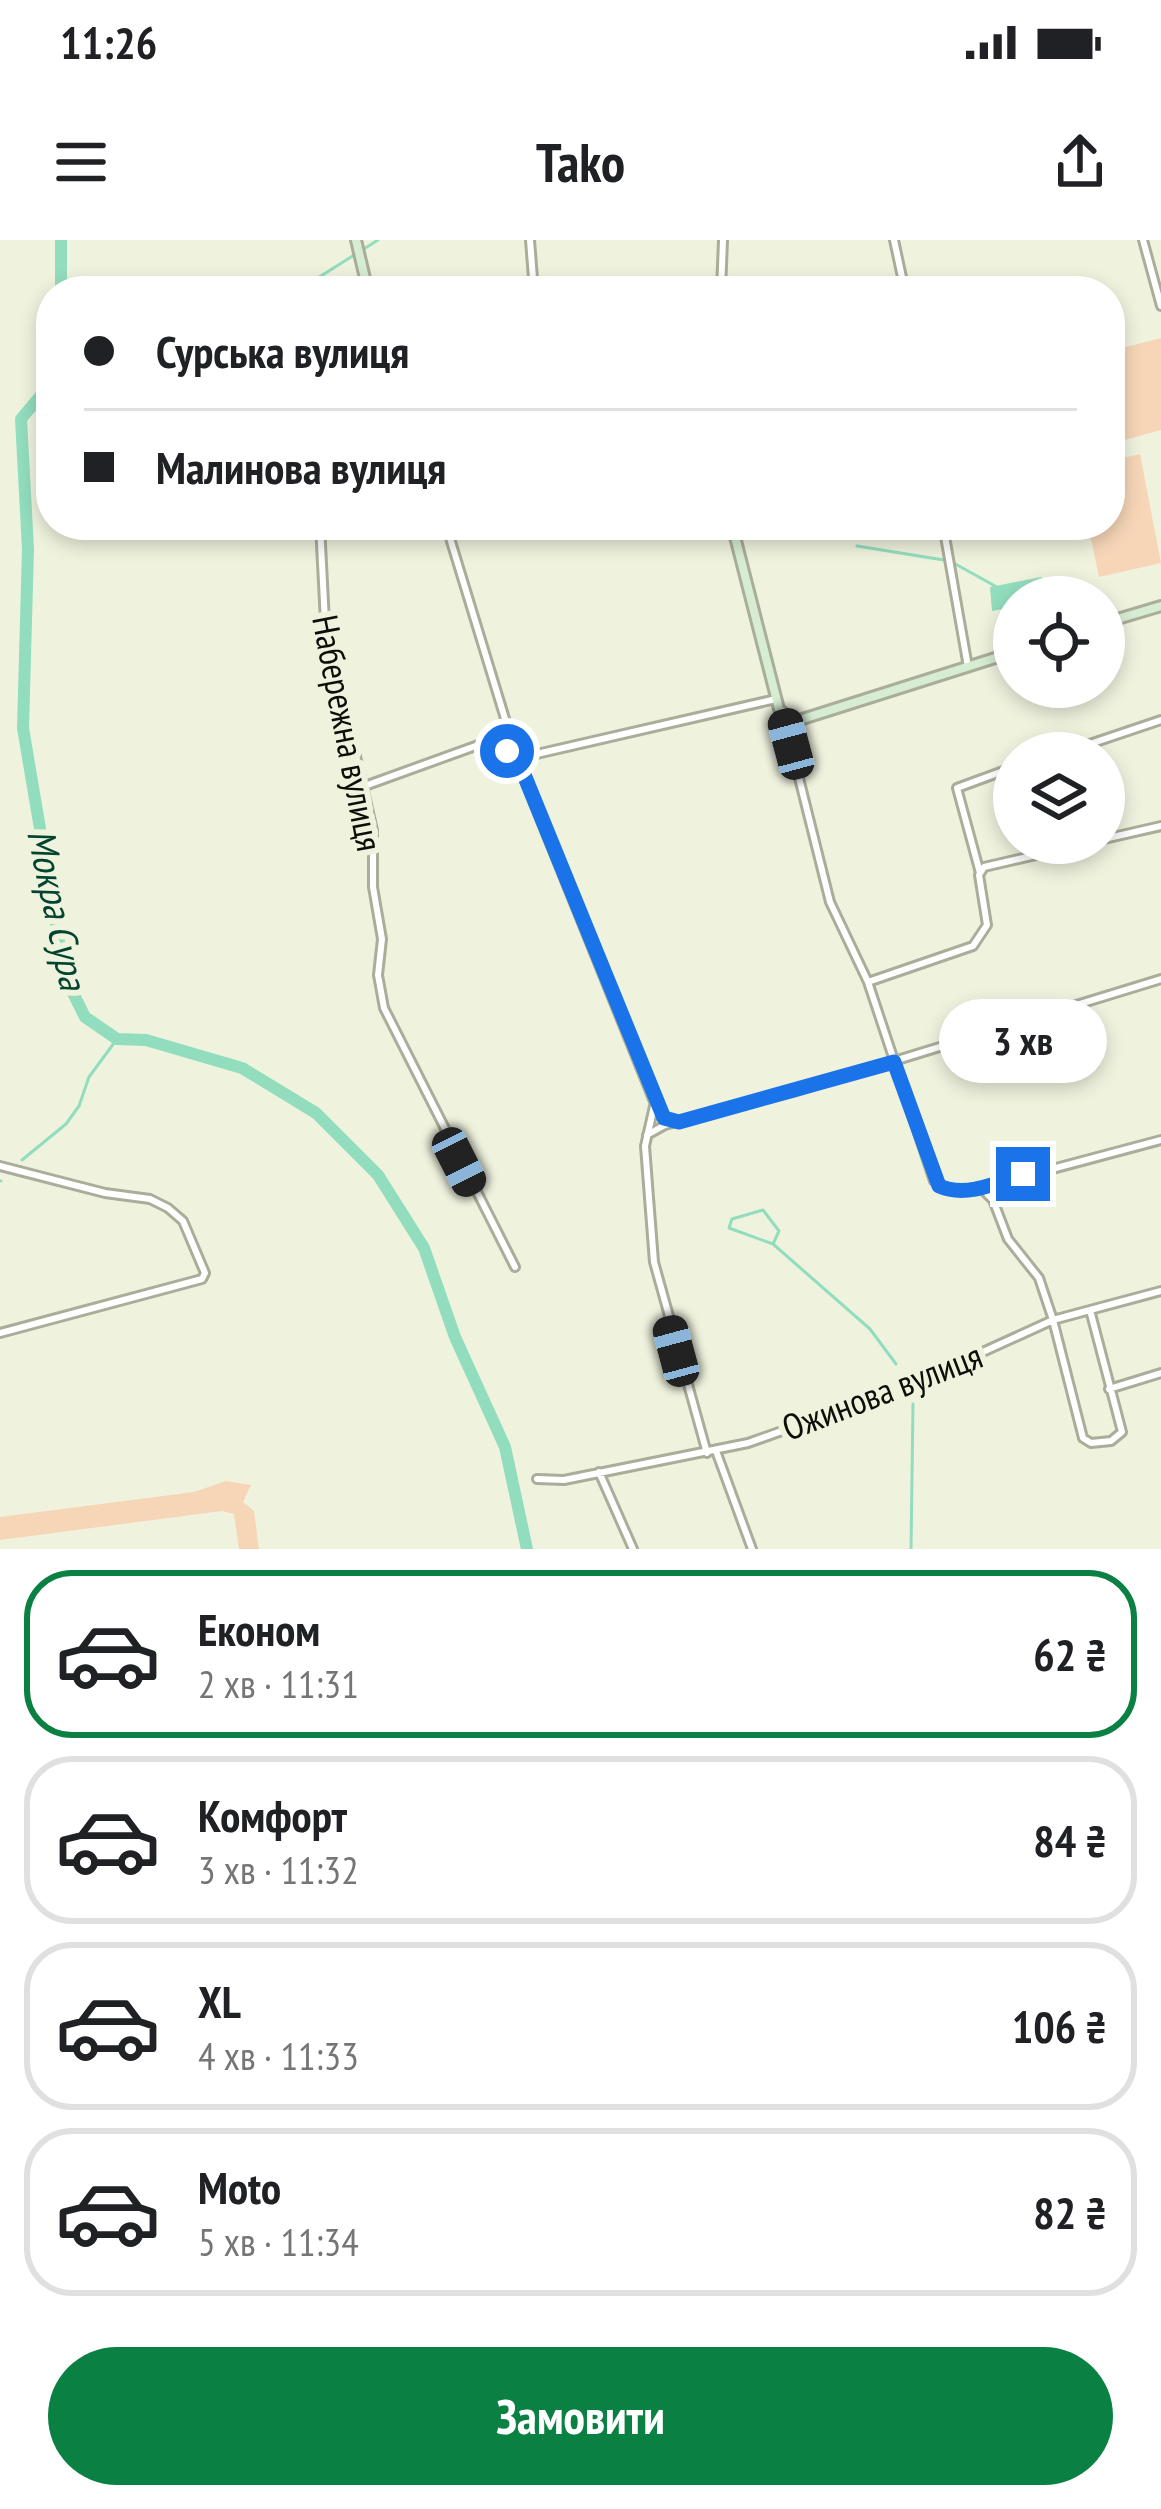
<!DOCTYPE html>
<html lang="uk">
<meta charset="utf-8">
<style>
body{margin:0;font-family:"PT Sans Narrow",sans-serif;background:#f6f6f6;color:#202124;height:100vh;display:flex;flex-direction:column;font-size:45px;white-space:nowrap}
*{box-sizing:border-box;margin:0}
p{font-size:39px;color:#757577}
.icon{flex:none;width:66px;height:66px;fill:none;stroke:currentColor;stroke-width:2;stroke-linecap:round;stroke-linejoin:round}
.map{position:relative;height:1309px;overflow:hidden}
.drawer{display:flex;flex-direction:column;background:#fff;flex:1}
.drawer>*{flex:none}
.hud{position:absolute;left:36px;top:36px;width:1089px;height:264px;border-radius:48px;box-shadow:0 6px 18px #0003;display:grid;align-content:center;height:264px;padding:0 48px;background:#fff}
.fabs{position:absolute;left:993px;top:336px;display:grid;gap:24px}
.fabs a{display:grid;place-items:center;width:132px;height:132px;border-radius:50%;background:#fff;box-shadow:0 6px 18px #0003;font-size:60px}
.end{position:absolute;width:54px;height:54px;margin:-27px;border:15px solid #1a73e8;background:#fff;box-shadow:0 0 0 6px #fff}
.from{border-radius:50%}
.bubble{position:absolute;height:84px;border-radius:42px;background:#fff;box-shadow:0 6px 18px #0003;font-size:39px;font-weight:700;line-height:84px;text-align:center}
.car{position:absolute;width:36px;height:72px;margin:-36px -18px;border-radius:15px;box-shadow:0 0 9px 3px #0007;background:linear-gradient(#222 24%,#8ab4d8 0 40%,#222 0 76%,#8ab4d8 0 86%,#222 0)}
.hud b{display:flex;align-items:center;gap:42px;height:114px;font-size:45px}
.hud b+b{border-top:3px solid #e0e0e0}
.hud i{width:30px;height:30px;background:#202124}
ul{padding:21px 0 0;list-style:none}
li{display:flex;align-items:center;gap:36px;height:168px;margin:0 24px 18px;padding:0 24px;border:6px solid #e0e0e0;border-radius:48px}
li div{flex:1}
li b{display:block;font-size:45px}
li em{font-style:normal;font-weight:700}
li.active{border-color:#0b8043}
li>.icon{width:108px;height:108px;stroke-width:1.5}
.action{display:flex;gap:24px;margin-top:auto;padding:24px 48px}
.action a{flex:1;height:138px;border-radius:72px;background:#0b8043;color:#fff;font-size:48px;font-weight:700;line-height:138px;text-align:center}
.status{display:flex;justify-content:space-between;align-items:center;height:84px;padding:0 60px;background:#fff;direction:ltr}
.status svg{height:33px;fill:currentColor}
header{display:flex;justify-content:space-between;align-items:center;height:156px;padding:0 48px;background:#fff;font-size:54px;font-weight:700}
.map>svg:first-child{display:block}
</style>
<div class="status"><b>11:26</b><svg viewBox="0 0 49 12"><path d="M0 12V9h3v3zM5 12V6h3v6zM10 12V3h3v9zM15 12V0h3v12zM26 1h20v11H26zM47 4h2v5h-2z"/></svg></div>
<header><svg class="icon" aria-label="menu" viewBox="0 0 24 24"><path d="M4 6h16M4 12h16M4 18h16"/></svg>Tako<svg class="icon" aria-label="share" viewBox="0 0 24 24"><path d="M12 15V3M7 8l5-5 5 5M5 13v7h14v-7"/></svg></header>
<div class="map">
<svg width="1161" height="1309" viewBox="0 0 1161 1309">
<rect width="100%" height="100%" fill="#eff3de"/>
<path fill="#f6d6b7" d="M1161,98V190L1121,201L1110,160V111Z
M1140,214L1161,323L1099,337L1088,285H1110V221Z
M226,1241L251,1245L243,1262L254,1271L259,1309H239L234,1274L222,1271L0,1300V1277L194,1252Z"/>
<path fill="#92ddbd" d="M1041,337L1055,348L1054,356L1014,357V367L992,371L990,347Z"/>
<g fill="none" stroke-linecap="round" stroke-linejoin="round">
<path stroke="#92ddbd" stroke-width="3" d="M297,51L378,0
M36,161L51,163
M857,306L950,321L995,346
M22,920L66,884L79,866L89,837L117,799
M0,941H1
M773,1004L779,991L763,970L732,979L729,988L773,1004L870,1089L896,1124
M911,1309L913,1164"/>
<path stroke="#92ddbd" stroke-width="12" d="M61,0V51
M51,109L42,154L21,179L28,309L23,488L65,737L85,777L117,799L146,800L242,828L316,873L378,935L424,1008L455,1097L505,1207L527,1309"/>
<g stroke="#a9ad99" stroke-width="12">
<path id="street" d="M530,0L534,51
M894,0L905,51
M1143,0L1161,66
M721,51L723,0
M320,285L325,382L373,590V647L382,699L378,735L384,768L515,1027
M446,285L521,531L657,869L668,881L678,882
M943,285L968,427
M784,478L830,662L868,742L934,941L954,951L981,948L1161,900
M1063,513L1161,480
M362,547L481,504C500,501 509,517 528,516L776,459
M1104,599L1161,586
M980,633L957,548L1014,527
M868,742L973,706L987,685L979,635L984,627L1088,603
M654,866L645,906L654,1022L707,1213
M647,895L665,885L793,852L1161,739
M0,926L105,953L150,959L168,968L183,981L205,1033L202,1039L0,1093
M1090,1070L1161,1051
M1109,1149L1161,1133
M716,1211L752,1309
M599,1232L633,1309
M537,1239L564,1240L748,1203L908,1146L1053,1080L1083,1198L1091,1203L1111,1201L1122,1192L1090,1070L1053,1080L1039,1038L1008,999L993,960L981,948"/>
</g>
<g stroke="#a9ad99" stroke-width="14">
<path id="secondary" d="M356,0L368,51
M732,285L779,469L793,482L1014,412
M1104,383L1161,366"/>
</g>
<use href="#street" stroke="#fff" stroke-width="6"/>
<use href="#secondary" stroke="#d7edd3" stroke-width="8"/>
</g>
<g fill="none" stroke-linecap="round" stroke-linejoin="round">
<path stroke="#1a73e8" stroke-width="15" d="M507,511L516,515L664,878L679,882L894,822L939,946C966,958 997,943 1023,934"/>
</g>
<g text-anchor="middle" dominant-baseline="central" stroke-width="12" stroke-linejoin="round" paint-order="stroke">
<g font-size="36" fill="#0c0e07" stroke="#eff3de">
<text transform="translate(348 493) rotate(79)">Набережна вулиця</text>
<text transform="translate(882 1151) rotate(-21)">Ожинова вулиця</text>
</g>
<g font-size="39" font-style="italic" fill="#014430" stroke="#eff3de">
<text transform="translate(58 669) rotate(78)">Мокра Сура</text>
</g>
</g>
</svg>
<div class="fabs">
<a><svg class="icon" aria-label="locate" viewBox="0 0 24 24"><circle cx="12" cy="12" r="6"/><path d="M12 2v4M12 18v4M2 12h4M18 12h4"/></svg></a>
<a><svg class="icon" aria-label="layers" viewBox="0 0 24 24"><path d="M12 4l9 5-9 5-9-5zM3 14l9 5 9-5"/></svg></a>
</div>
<i class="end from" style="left:507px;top:511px"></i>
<i class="end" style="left:1023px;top:934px"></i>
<div class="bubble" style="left:939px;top:759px;width:168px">3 хв</div>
<i class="car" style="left:791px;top:504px;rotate:345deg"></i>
<i class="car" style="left:459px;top:922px;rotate:153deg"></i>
<i class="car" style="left:676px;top:1111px;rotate:345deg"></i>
<div class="hud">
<b><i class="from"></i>Сурська вулиця</b>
<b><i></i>Малинова вулиця</b>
</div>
</div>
<section class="drawer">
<ul>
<li class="active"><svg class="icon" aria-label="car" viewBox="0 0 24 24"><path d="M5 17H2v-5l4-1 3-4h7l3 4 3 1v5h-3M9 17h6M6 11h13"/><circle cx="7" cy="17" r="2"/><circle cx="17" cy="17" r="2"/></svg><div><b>Економ</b><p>2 хв · 11:31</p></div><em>62 ₴</em></li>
<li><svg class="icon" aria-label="car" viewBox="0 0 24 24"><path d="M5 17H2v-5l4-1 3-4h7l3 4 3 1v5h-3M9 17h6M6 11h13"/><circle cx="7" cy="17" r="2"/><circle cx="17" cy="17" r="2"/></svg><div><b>Комфорт</b><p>3 хв · 11:32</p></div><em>84 ₴</em></li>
<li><svg class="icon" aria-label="car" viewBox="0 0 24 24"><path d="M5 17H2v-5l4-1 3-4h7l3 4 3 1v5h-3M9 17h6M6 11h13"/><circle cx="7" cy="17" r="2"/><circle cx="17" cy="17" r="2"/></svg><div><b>XL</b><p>4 хв · 11:33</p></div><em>106 ₴</em></li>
<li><svg class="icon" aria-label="car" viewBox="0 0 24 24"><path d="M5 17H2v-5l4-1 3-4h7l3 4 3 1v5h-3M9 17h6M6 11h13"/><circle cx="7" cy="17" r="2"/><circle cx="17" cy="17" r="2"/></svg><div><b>Moto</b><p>5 хв · 11:34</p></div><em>82 ₴</em></li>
</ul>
<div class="action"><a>Замовити</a></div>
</section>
